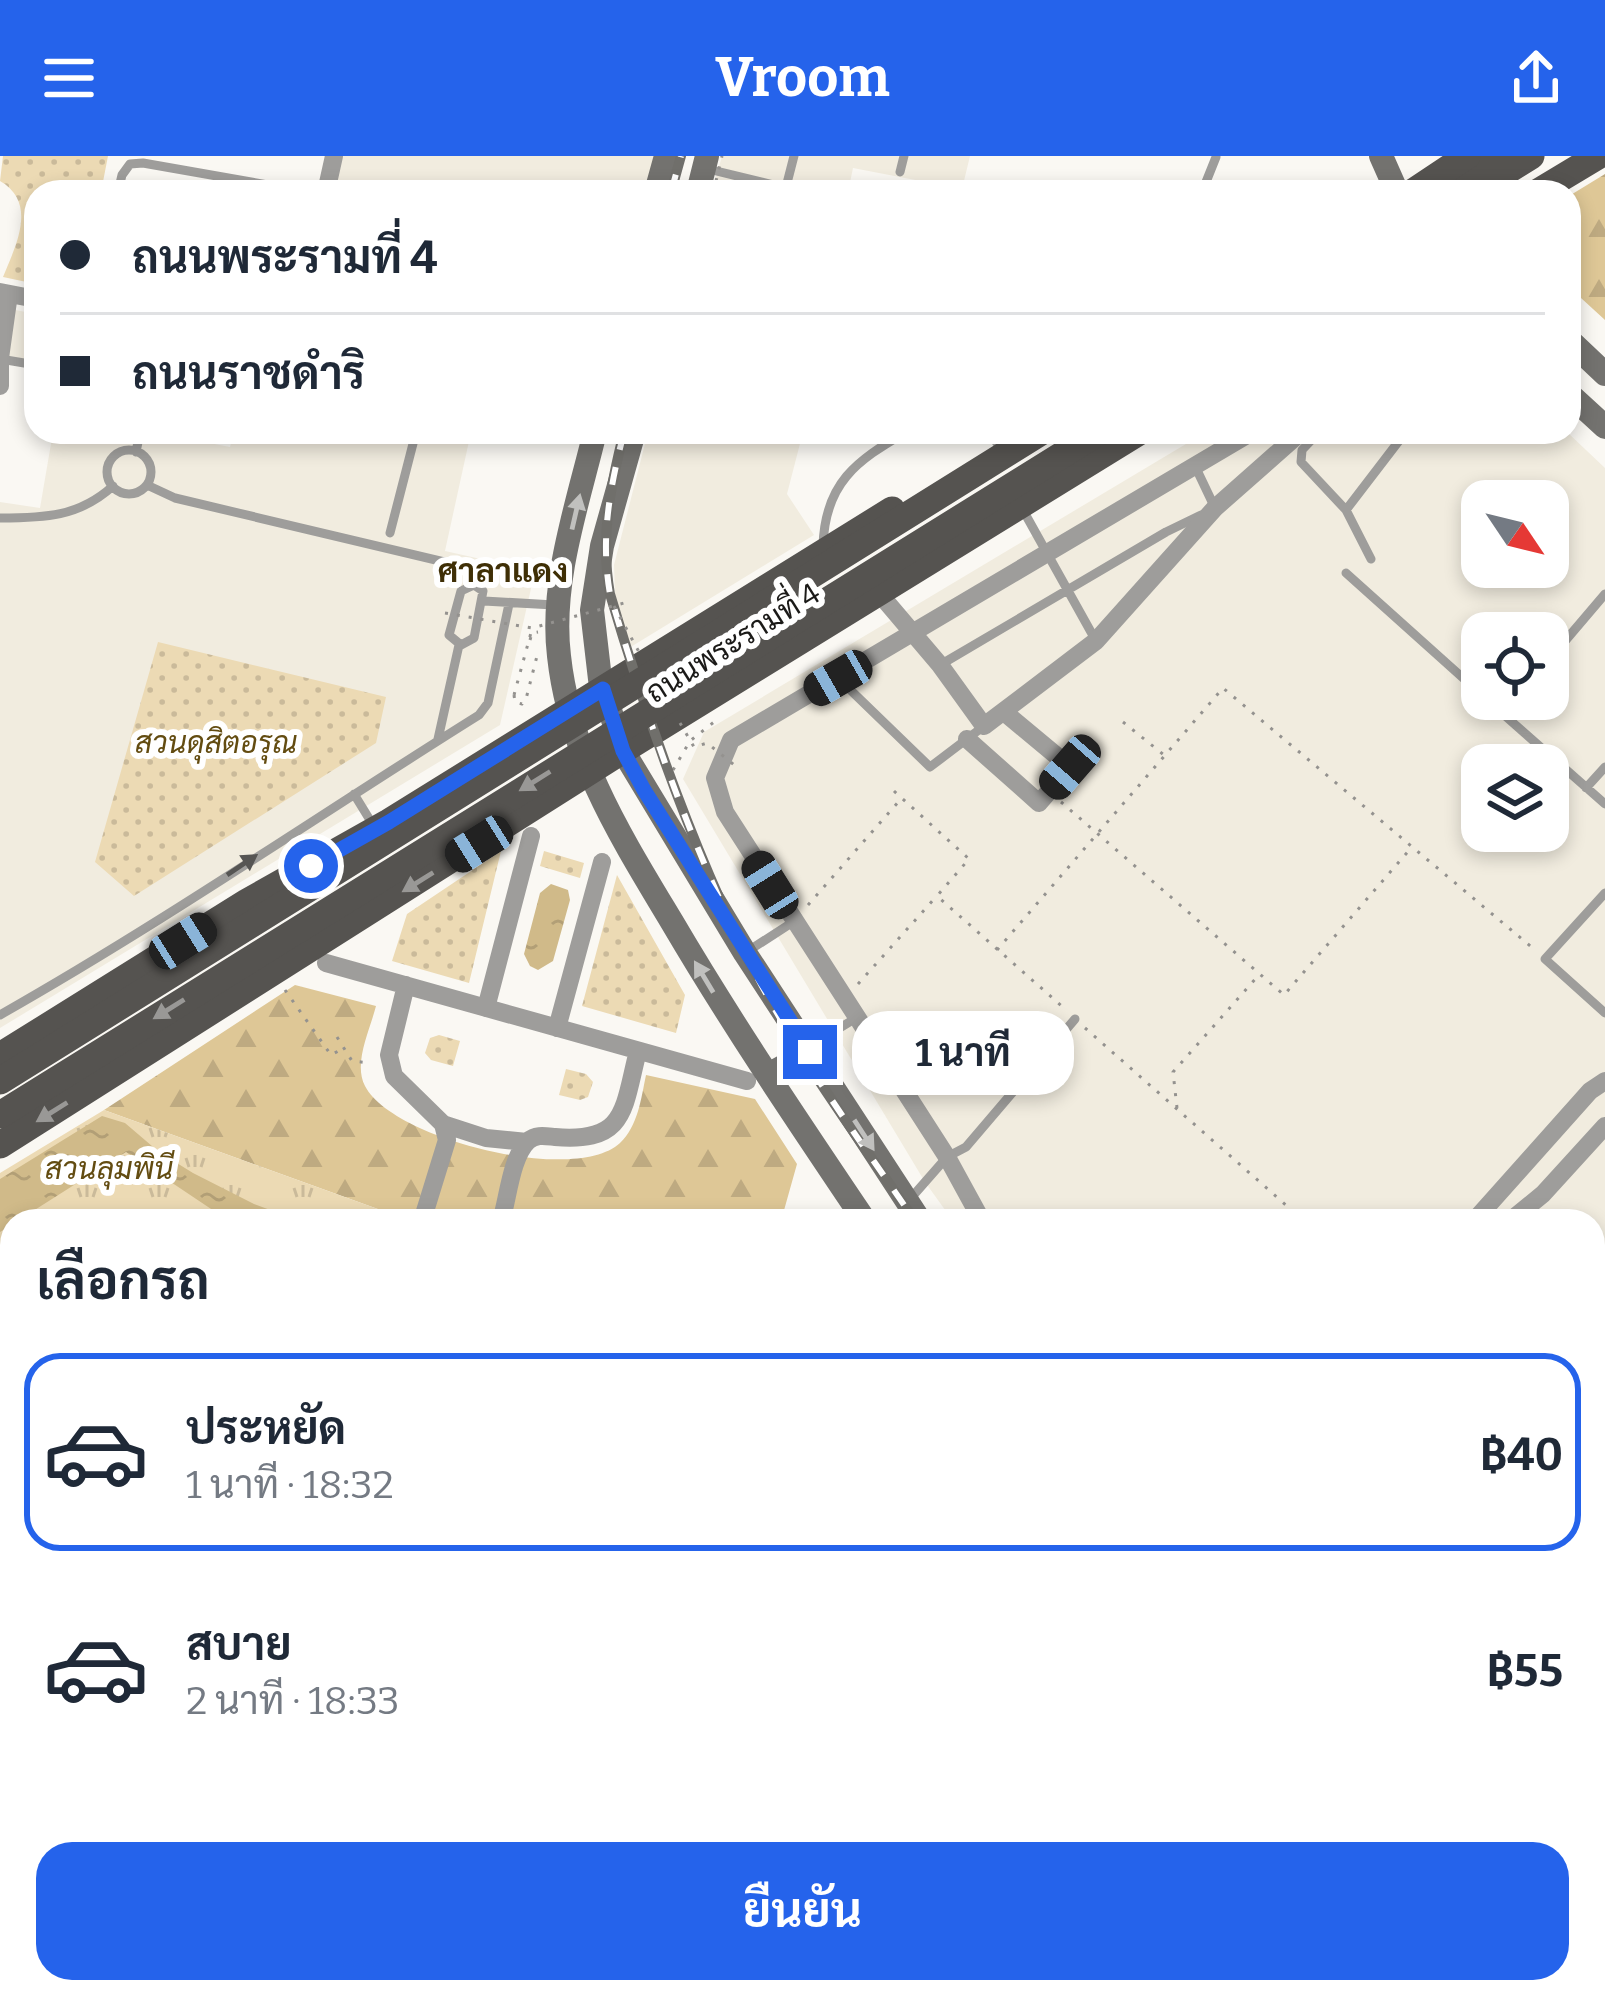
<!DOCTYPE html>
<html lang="th">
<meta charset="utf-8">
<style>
body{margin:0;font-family:Bitter,Sarabun,serif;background:#f2f2f3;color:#1f2937;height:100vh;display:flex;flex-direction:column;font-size:45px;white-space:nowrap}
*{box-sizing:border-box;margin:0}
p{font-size:39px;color:#747a83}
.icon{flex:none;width:66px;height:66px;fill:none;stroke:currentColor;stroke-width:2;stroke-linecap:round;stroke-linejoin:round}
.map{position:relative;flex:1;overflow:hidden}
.panel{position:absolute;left:0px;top:1053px;width:1605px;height:795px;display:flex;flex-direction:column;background:#fff;border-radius:36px 36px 0 0;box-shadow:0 6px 18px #0003}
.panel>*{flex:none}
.guide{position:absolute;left:24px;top:24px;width:1557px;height:264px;border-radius:36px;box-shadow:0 6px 18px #0003;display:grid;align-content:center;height:264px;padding:0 36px;background:#fff}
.needle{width:78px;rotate:125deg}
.tools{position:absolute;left:1461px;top:324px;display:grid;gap:24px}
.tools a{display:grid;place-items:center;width:108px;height:108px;border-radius:24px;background:#fff;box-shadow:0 6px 18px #0003;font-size:60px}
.end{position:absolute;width:54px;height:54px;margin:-27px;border:15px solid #2563eb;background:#fff;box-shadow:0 0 0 6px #fff}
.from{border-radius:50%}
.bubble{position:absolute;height:84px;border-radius:36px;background:#fff;box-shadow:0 6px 18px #0003;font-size:39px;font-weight:700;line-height:84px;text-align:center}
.car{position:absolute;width:36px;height:72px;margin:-36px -18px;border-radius:15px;box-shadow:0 0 9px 3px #0007;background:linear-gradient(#222 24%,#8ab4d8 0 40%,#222 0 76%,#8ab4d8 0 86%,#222 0)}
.guide b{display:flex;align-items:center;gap:42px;height:114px;font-size:45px}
.guide b+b{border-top:3px solid #e0e1e3}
.guide i{width:30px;height:30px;background:#1f2937}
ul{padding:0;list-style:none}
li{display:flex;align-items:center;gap:36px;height:198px;margin:0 24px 18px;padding:0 12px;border:6px solid transparent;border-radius:36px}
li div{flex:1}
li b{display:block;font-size:45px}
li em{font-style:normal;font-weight:700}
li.on{border-color:#2563eb}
li>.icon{width:108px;height:108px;stroke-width:1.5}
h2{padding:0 36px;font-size:54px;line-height:144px}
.action{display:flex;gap:24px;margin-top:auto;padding:24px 36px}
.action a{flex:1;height:138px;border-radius:36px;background:#2563eb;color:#fff;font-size:48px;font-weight:700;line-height:138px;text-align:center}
header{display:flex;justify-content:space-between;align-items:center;height:156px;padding:0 36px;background:#2563eb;color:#fff;font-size:54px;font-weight:700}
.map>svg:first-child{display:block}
</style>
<header><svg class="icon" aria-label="menu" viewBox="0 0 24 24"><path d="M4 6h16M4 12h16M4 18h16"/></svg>Vroom<svg class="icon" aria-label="share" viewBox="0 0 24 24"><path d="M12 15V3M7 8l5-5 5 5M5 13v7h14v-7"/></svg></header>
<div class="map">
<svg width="1605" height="1846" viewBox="0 0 1605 1846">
<defs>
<pattern id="grass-dots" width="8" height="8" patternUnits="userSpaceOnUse" patternTransform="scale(3)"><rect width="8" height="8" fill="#ecdab4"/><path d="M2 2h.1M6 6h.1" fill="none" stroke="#caba9a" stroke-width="1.8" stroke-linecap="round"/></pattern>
<pattern id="forest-firs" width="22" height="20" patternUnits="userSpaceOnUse" patternTransform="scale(3)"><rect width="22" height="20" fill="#dec796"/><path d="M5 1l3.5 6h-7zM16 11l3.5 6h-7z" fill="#beaa81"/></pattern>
<pattern id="park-tufts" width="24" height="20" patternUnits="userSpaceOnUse" patternTransform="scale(3)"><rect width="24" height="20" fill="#ecdab4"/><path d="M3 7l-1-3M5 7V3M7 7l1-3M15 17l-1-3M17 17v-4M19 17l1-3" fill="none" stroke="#caba9a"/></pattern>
<pattern id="water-ripples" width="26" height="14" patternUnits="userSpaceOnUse" patternTransform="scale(3)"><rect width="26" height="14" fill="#d0ba89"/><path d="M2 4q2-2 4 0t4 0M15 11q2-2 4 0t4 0" fill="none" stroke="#b29f76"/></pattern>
</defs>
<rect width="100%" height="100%" fill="#faf8f3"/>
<path fill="#f1ecdf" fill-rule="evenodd" d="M339,0H656L646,36H330Z
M722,0H970L962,33L853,12L848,36H712Z
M0,151L36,158V206L0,201Z
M53,276H153L230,291L234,276H471L445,395L535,415L500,569L0,872V346L40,352Z
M648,276H803L787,338L814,379L629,492L616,465L614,409Z
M1206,276H1567L1605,312V1747L1593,1762V1065H953L925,1026L683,623L704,576ZM1482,345H1548V411H1482ZM1482,477H1548V543H1482ZM1482,609H1548V675H1482Z"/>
<path fill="url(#grass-dots)" d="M3,0H108L101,36H36V128L3,121C16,89 38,47 0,25Z
M158,486L386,541L376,587L134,740L95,706Z
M501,695L469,827L392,805L407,758Z
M544,695L584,707L580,722L540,710Z
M617,719L685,839L676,877L582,850Z
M439,879L460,885L453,910L431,904L425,897L430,882Z
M566,913L586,918L593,926L588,941L580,944L559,939Z"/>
<path fill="url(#forest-firs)" d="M1605,18V164L1569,131V40Z
M295,829L376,850C370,874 353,907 365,930C392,983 575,1029 620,987C638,970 641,943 646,919L755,943L797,1008L781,1065H411L104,954Z
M1307,1836H1364L1373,1846H1308L1303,1839Z"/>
<path fill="url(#park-tufts)" d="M104,954L411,1065H12V1836H1302L1308,1846H0V1017Z"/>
<path fill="url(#water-ripples)" d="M551,728L568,734L570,744L553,805L538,814L530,810L524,798L540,737Z
M102,960L125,967L159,996L193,1017L254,1048L300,1065H229L126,996L0,1076V1023Z
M316,1836H780L778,1846H314Z
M992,1836H1189L1191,1846H995Z"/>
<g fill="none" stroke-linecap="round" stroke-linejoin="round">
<path stroke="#94928f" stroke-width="3" stroke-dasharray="3 9" stroke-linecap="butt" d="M530,484L532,477L538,476
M514,539L515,546L522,548L526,543L537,500
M1123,566L1164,599
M673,614L690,585L714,566
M894,635L969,703L937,740L1065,853
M1061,646L1284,839L1411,692
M808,749L900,644
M997,794L1223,532L1535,794
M858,828L935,742
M285,834L331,899L344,892
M1085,872L1304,1065
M337,881L352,905L370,907
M1177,952L1173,916L1258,820
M1593,1261L1605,1271
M1593,1544L1605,1530
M802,1836L804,1846
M303,1846L306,1836
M961,1846V1836"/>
<path stroke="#9e9d9b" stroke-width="9" d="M704,12L786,32
M900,16L904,0
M785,35L794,0
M118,36L122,19L130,8L143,7L308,36
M1202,36L1216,1
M0,203L36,209
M990,276L998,289
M1319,276L1302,294L1301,306L1346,354L1405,277
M1404,276L1414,283L1427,276
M107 316a22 22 0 1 1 44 0a22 22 0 1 1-44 0Z
M136,296L140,276
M1195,310L1215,352
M147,329L175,342L457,409L469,417L471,430
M1023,354L1096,485
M1346,354L1371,403
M0,362C44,362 79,361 113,330
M390,377L416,276
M823,390C825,327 856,305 906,276
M1346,417L1482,539
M474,429L483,435L474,482L461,489L449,479L461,435Z
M484,445L554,449
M1548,505L1605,438
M940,509L1166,376L1201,359
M838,522L930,611L984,570
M1486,543L1605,648
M1503,558L1515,543
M438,583L459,489
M1586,632L1605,611
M354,638L373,669
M1605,737L1545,803L1605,857
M745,797L793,766
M0,859C164,766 319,659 479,559L488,547L509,448
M809,891L856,862
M911,1042L947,1001L966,991L1075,863
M1593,1138L1605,1125
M1593,1747L1605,1732
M1593,1806L1605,1793
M1498,1836L1504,1846
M1512,1846L1520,1836
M1561,1846L1569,1836"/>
<path stroke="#9e9d9b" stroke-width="18" d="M326,36L334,0
M0,136L36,143
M0,202L9,138
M0,206V230
M878,436L940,509L984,570L1096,485L1215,352L1301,276
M967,583L1039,647L1070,611L1004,556
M326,807L747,925
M406,829L389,899L394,920L443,968L447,984L422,1065
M486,852L531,680
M557,872L602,706
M443,968L486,982L527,986
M501,1065C508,1043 511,1001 528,985C536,978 545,980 555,981C627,987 623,953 638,895
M982,1065L947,1001L725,656L715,622L731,584L1252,276
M1474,1065L1590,935L1605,925
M1510,1065L1543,1038L1605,970
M0,1318H12
M1593,1365L1605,1352
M1593,1576L1605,1586
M1593,1620L1605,1606
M0,1660L12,1657
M1228,1836L1230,1846
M233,1846L236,1836
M272,1846L274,1836"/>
<path stroke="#73726f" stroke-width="24" d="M1381,0L1397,36
M656,36L666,0
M698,36L707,0
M1569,184L1605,218
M1569,238L1605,271
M595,276C578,347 550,426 559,500C570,601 621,681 672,766C732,868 799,967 865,1065
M634,276L602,390L592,454L600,523L623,595L745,797L920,1065
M768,919L810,896
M1393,1836L1400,1846
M1445,1836L1452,1846"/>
<path stroke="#555350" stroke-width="27" d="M1436,36L1494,0
M1473,36L1531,0
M1538,36L1598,0
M0,900L247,746L389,666L892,354
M0,989L636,586L1139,276"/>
<g stroke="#706f6b" stroke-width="10">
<path id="rail" d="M671,36L681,0
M624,276C610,332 600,381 610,438C648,566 694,698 755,817C800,904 860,984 915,1065
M1419,1836L1426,1846"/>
</g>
<use href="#rail" stroke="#fff" stroke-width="6" stroke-dasharray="18" stroke-linecap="butt"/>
<path stroke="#94928f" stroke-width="3" stroke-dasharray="3 9" stroke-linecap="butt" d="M716,25L722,0
M614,450L639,496
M445,457L532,472L624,447
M514,539L532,473
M680,567L694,591L707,587L738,612"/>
<path stroke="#555350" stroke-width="27" d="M1413,36L1467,0
M0,925L1041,276
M0,959L1099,276"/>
</g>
<defs><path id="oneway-solid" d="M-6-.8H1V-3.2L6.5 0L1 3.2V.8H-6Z" transform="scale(3)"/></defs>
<g fill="#c0c0be">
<use href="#oneway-solid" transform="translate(576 356) rotate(-77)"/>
<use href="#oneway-solid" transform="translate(704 821) rotate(-121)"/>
<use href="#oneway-solid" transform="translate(864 979) rotate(57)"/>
</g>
<g fill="#999896">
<use href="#oneway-solid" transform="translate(535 625) rotate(148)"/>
<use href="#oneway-solid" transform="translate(418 726) rotate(148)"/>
<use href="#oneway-solid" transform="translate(169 853) rotate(148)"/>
<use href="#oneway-solid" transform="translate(52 956) rotate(148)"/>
</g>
<use fill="#565553" href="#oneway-solid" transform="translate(242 709) rotate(-34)"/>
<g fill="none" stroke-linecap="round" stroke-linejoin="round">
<path stroke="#2563eb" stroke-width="15" d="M311,710L389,666L603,533L623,595L644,634L810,896"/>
</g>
<g text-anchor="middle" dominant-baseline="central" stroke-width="12" stroke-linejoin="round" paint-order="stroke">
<g font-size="30" fill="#1b1a18" stroke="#fff">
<text transform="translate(733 487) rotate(-32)">ถนนพระรามที่ 4</text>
</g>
<g font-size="30" font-style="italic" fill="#634c11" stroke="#fff">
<text x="216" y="587">สวนดุสิตอรุณ</text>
<text x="109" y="1013">สวนลุมพินี</text>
</g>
<g font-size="33" font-weight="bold" fill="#3f2f06" stroke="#fff">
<text x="503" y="415">ศาลาแดง</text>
</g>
</g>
</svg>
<div class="tools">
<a><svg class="needle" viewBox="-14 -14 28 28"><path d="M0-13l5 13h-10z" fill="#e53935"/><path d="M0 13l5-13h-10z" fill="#747a83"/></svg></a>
<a><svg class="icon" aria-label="locate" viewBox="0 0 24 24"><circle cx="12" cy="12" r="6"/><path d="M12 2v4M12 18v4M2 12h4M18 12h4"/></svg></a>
<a><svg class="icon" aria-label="layers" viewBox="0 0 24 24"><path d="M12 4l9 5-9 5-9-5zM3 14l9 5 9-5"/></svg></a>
</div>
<i class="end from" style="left:311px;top:710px"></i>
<i class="end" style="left:810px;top:896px"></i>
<div class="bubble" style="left:852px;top:855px;width:222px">1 นาที</div>
<i class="car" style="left:838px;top:522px;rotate:240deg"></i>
<i class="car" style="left:1070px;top:611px;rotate:221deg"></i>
<i class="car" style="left:479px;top:688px;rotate:238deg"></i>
<i class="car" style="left:770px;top:729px;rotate:328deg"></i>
<i class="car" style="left:183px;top:785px;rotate:58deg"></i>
<div class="guide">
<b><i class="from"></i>ถนนพระรามที่ 4</b>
<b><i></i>ถนนราชดำริ</b>
</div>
<section class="panel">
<h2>เลือกรถ</h2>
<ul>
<li class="on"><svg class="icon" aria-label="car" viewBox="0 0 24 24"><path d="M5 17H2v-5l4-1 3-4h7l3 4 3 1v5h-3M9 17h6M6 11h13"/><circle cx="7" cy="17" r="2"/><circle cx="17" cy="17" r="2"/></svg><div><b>ประหยัด</b><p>1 นาที · 18:32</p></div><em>฿40</em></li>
<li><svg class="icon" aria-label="car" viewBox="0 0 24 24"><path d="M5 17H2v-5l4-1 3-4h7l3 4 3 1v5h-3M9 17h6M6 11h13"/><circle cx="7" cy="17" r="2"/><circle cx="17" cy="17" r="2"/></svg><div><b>สบาย</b><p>2 นาที · 18:33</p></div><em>฿55</em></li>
</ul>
<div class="action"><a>ยืนยัน</a></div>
</section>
</div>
